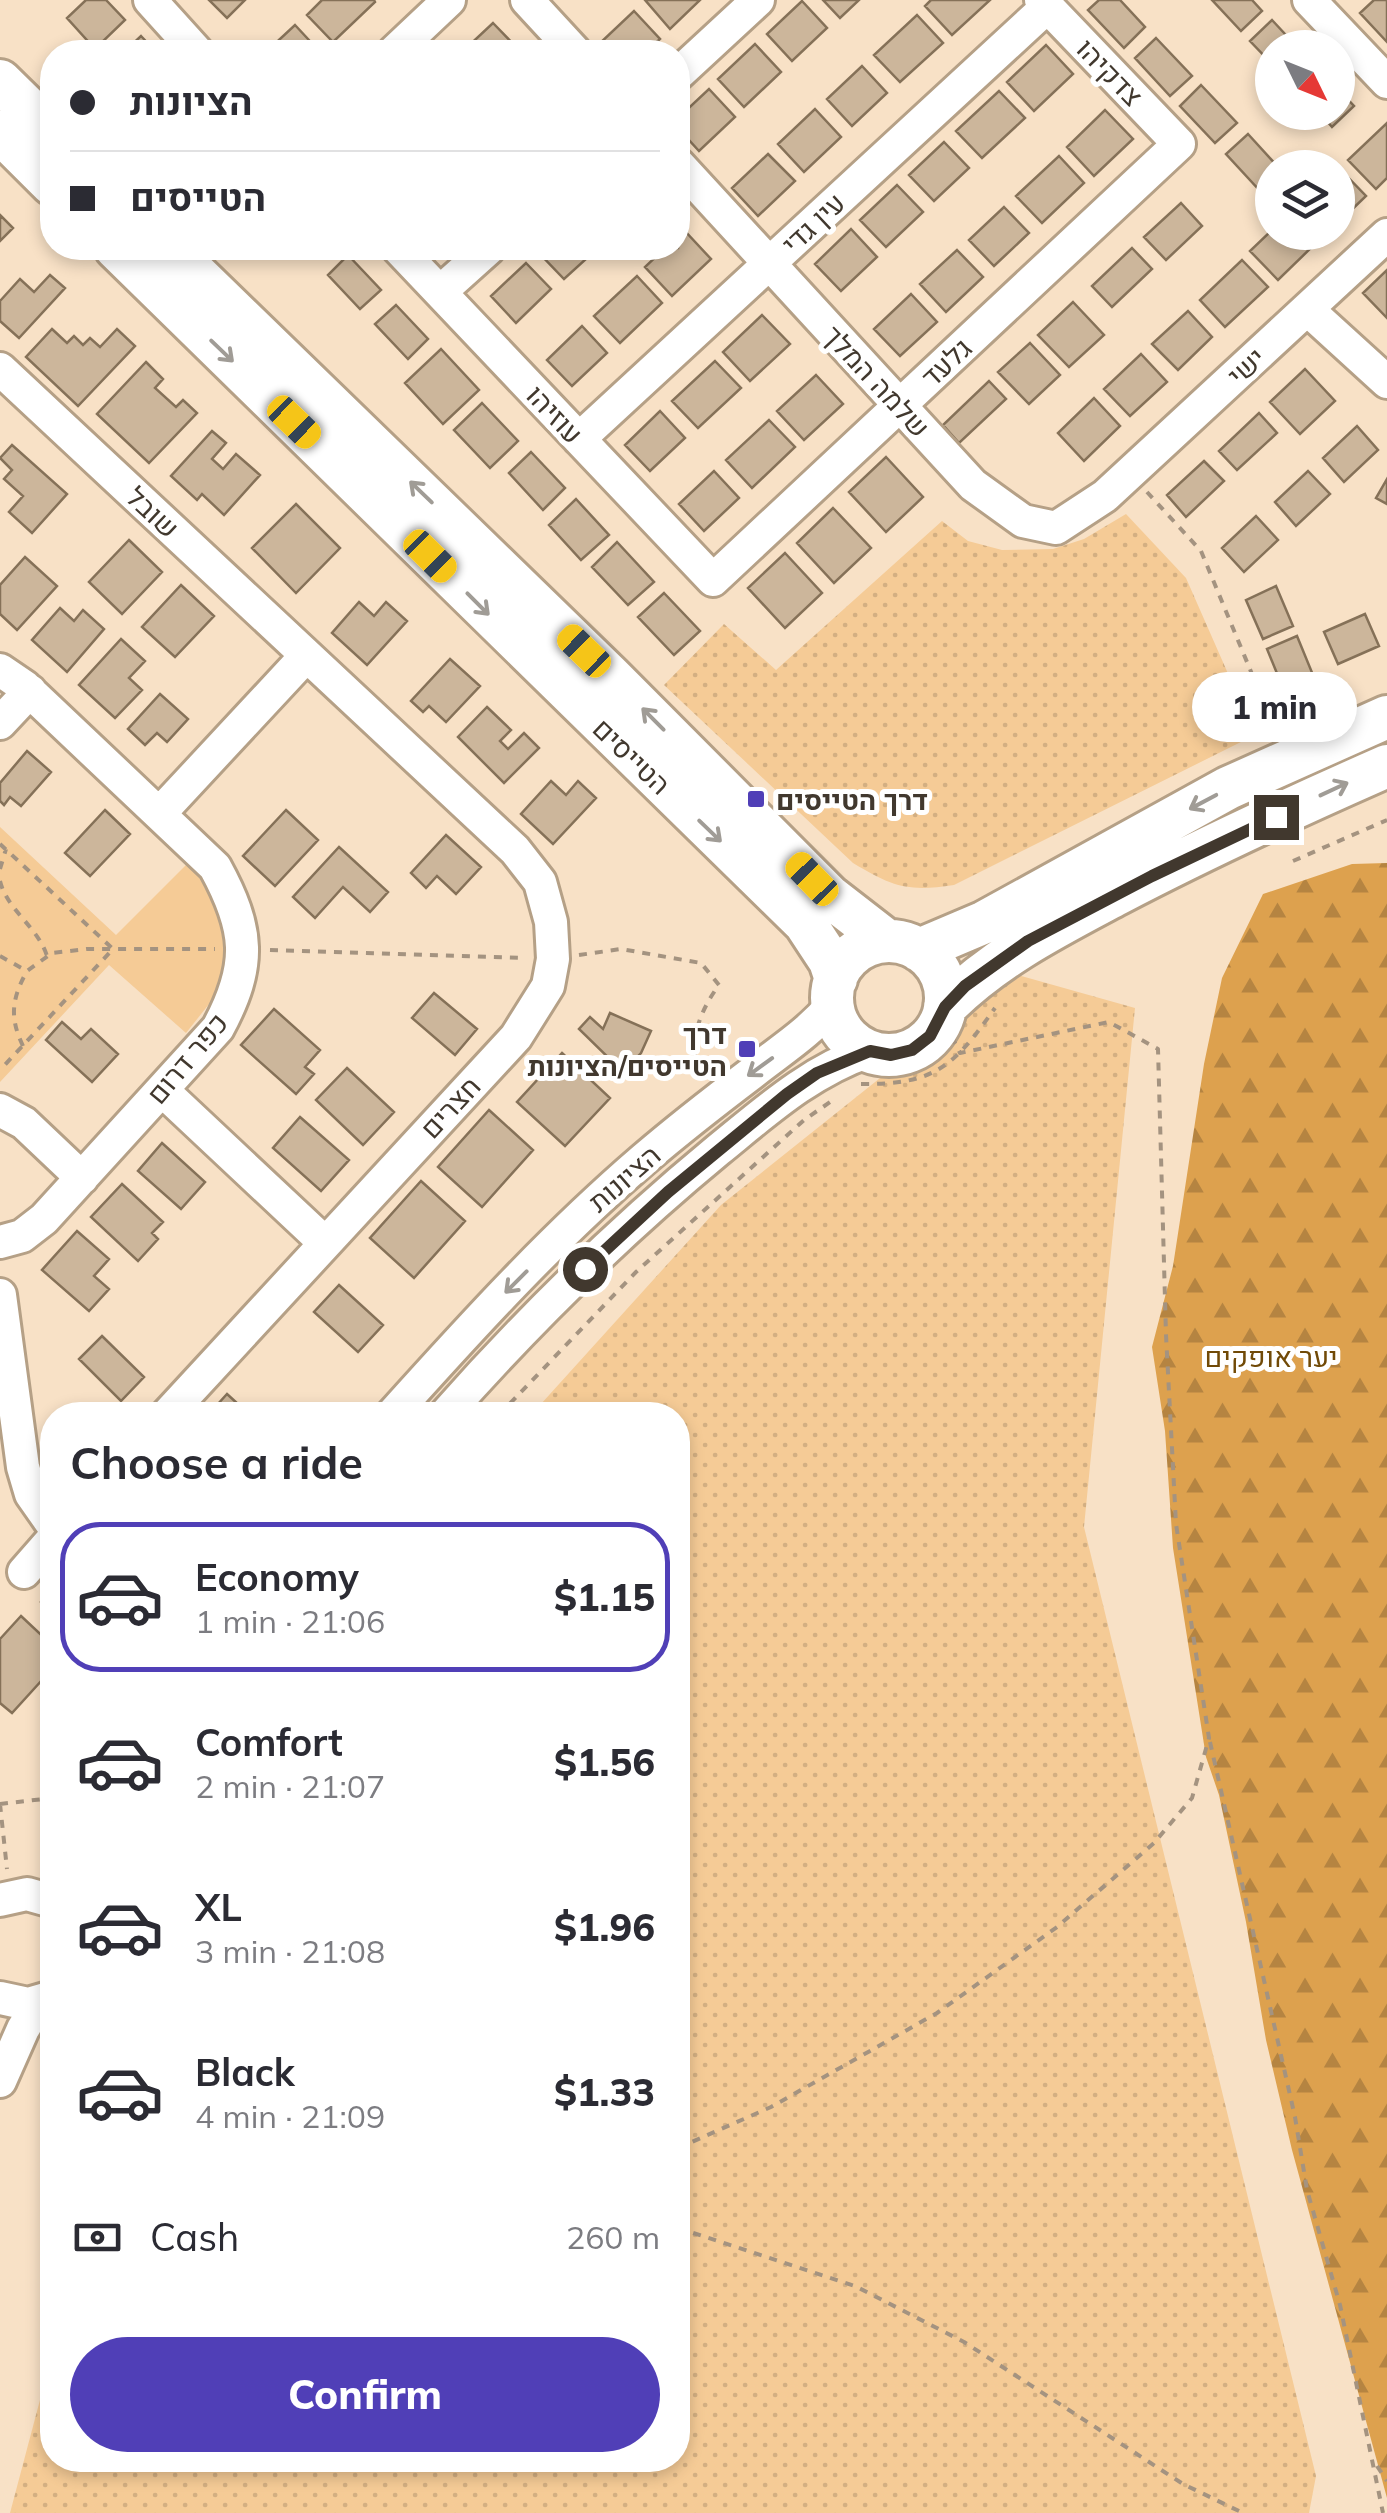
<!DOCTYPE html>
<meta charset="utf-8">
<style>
body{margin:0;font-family:Mulish,Heebo,sans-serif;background:#f7f7f7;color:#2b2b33;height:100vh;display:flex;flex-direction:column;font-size:38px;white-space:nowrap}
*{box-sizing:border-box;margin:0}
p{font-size:32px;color:#7c7c81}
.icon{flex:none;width:55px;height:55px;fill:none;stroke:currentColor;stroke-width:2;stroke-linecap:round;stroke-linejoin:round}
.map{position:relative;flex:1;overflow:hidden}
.details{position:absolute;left:40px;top:1402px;width:650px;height:1070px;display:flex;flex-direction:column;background:#fff;border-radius:40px;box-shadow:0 5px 15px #0003}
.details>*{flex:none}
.top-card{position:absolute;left:40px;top:40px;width:650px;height:220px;border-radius:40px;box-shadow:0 5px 15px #0003;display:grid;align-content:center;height:220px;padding:0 30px;background:#fff}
.needle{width:65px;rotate:133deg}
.controls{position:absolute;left:1255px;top:30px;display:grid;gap:20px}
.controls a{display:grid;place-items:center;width:100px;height:100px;border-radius:50%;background:#fff;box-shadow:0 5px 15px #0003;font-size:50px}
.end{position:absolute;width:45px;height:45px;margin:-22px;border:12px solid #41382e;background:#fff;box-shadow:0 0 0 5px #fff}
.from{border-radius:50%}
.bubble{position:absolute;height:70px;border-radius:35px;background:#fff;box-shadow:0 5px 15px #0003;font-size:32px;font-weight:800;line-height:70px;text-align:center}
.car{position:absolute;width:30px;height:60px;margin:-30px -15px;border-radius:12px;box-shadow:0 0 8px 2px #0007;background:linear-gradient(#f5c518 24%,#345 0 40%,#f5c518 0 76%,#345 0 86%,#f5c518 0)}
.top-card b{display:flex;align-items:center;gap:35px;height:95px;font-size:38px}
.top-card b+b{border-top:2px solid #e1e1e2}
.top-card i{width:25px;height:25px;background:#2b2b33}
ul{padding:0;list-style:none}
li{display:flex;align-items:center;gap:30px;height:150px;margin:0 20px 15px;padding:0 10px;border:5px solid transparent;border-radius:40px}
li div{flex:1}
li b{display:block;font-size:38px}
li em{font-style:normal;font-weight:800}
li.active{border-color:#503fb7}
li>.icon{width:90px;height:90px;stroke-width:1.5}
h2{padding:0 30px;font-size:45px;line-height:120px}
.pay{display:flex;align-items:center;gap:25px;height:110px;padding:0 30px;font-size:38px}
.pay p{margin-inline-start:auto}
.button{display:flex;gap:20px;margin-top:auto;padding:20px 30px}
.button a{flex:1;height:115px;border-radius:60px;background:#503fb7;color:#fff;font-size:40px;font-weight:800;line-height:115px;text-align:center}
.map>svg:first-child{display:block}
</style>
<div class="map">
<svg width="1387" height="2513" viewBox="0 0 1387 2513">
<defs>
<pattern id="grass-dots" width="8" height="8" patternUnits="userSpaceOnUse" patternTransform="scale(2.5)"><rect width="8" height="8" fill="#f5cb96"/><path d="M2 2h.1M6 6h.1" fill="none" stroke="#d3af82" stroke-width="1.8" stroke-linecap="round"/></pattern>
<pattern id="forest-firs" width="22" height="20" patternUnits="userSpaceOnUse" patternTransform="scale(2.5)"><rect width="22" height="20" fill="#dda14e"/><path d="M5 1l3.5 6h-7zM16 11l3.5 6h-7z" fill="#b58441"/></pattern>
</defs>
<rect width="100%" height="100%" fill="#f8e1c6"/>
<path fill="url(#grass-dots)" d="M1126,514L1186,578L1255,735L954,885C908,892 893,887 853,863L664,685L724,624L776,670L942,521L968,541L1002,550L1053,549L1084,539Z
M1000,970L1135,1008L1084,1527L1316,2476L1309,2513H10L45,2381L52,2317V2460H678V1415H531L721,1205L934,1035Z"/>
<path fill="url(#forest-firs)" d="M1387,863V2498L1292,2150L1266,2040L1246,1922L1219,1795L1206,1757L1173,1548L1165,1431L1152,1347L1173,1266L1204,1064L1222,978L1263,894L1352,864Z"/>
<path fill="#f5cb96" d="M0,827L116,935L189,862L213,889L225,925L229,958L221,989L186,1033L109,965L0,1082Z"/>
<path fill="#ccb69b" stroke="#857158" stroke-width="2.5" d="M86,0H106L125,20L95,49L67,18Z
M209,0H245L227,18Z
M322,0H374L375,2L333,42L307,15Z
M645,0H700L670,29Z
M823,0H859L840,18Z
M931,0H990L952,35L925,6Z
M1099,0H1120L1145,27L1124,48L1088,10Z
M1212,0H1252L1262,11L1241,31Z
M1374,0H1387V42L1360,13Z
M802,1L827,28L792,61L767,34Z
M634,11L660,39L646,52H605L598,45Z
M917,15L943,43L900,82L874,55Z
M1272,20L1298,48H1272V64L1250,41Z
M493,23L521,52H462Z
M295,25L320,52H266Z
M141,36L156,52H124Z
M1156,38L1192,76L1170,96L1135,58Z
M755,44L781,72L744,107L718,79Z
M1046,45L1073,74L1034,111L1007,82Z
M862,66L887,93L852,126L827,99Z
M1201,85L1237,123L1215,143L1180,106Z
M709,89L735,117L699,151L678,128V118Z
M1338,89L1354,106L1332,127L1319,112H1338Z
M999,91L1025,118L982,158L956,131Z
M815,109L841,137L804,172L778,144Z
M1105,110L1133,139L1094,176L1067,147Z
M1387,123V178L1376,189L1348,160Z
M1248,134L1279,168H1272V181L1261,192L1226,154Z
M944,142L969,168L934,201L909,175Z
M768,154L795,181L758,216L732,188Z
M1059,156L1084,183L1042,223L1016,196Z
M1340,169L1366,196L1338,223V171Z
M897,185L923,212L886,247L860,220Z
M1181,203L1202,226L1166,260L1144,237Z
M1004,207L1029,233L994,266L969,240Z
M0,215L13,228L0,241Z
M851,229L877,257L841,291L815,264Z
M684,230L711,259L672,296L645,267L665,248H678V236Z
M1272,230L1306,232L1316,243L1278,280L1250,251Z
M543,248H598L564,279L538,252Z
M1132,248L1152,269L1112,307L1092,286Z
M957,250L983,277L946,312L920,284Z
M348,255L381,290L360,309L328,275Z
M1242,260L1268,287L1225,327L1200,300Z
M526,263L551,289L516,323L491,296Z
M1387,270V318L1363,293Z
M50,275L65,288L19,338L0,321V301L20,279L34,292Z
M637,276L662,303L620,343L594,316Z
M911,294L937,322L900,356L874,329Z
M1073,302L1104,335L1069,367L1038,335Z
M396,305L428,339L408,359L375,324Z
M1188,311L1212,337L1178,370L1152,344Z
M762,315L790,344L750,381L723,352Z
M582,326L607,353L572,386L547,360Z
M52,329L67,343L74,336L83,345L90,338L100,347L117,329L135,346L78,406L26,357Z
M1030,343L1060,375L1029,404L998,372Z
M441,349L479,390L443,424L405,383Z
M1141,354L1167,382L1130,416L1104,389Z
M715,361L741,388L698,428L672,401Z
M146,362L163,379L155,388L176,407L183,400L197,413L149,463L97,414Z
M1305,369L1335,401L1300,434L1270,402Z
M816,375L843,404L804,440L777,411Z
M989,381L1006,399L959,443L943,425Z
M1094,398L1120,426L1084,461L1058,433Z
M482,403L518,441L490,468L454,430Z
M660,411L685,438L650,471L625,445Z
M1259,413L1277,433L1237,470L1219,451Z
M769,420L795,447L752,488L726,460Z
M1357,426L1378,450L1344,482L1323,458Z
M212,431L226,443L212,459L223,469L236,454L260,475L224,515L202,494L197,500L171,476Z
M12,445L67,494L32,533L9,512L23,496L4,479L12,470L0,458Z
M531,452L565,488L543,510L509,473Z
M886,457L923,497L886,532L849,492Z
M1204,461L1224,481L1186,517L1167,495Z
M714,471L739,498L704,531L679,504Z
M1308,471L1330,494L1296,526L1275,502Z
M1387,479V504L1376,498Z
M576,499L609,535L581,560L549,525Z
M296,504L340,548L296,593L252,548Z
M833,508L871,548L834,583L797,543Z
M1256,516L1278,540L1244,572L1222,548Z
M129,540L162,572L122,614L89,582Z
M617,542L654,582L628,605L592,567Z
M785,553L822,593L785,628L748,588Z
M25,557L57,586L17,630L0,614V585Z
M181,585L214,616L175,657L142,627Z
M1276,586L1293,626L1263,639L1246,600Z
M664,593L700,631L674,655L638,617Z
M359,602L374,616L386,602L407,621L367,665L332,633Z
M60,608L74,621L83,610L104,629L67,672L32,640Z
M1365,614L1379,646L1338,664L1324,632Z
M1297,636L1313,675L1283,688L1267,649Z
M121,639L145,661L129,678L142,690L115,718L79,685Z
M450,659L480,686L446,722L429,706L423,712L411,701Z
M160,694L188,719L167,742L157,733L145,745L128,729Z
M487,707L511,730L500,741L508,749L524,733L539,748L504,783L458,737Z
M27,751L51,772L21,806L10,797L4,805L0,801V783Z
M551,781L566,795L578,781L596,798L553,844L521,814Z
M105,810L130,834L90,876L65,853Z
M286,810L318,840L275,886L243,856Z
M446,835L481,867L456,894L437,876L426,888L411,873Z
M339,847L388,892L370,912L343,887L315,918L293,897Z
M434,993L477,1029L455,1055L412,1018Z
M274,1009L320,1050L305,1067L314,1074L296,1094L241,1045Z
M610,1013L651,1031L641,1053L623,1072L579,1029L590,1017L603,1029Z
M62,1022L81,1039L91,1029L118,1054L92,1082L46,1040Z
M562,1053L610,1098L565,1146L517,1102Z
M347,1068L394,1112L363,1145L316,1100Z
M489,1110L533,1150L482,1207L438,1167Z
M300,1117L349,1160L321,1191L273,1148Z
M162,1143L205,1182L181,1209L138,1171Z
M421,1181L465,1221L414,1278L370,1238Z
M122,1184L163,1222L152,1233L158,1239L138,1261L91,1217Z
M77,1231L109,1259L94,1276L109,1289L89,1311L42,1270Z
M339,1285L383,1325L358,1352L314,1312Z
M102,1336L144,1377L121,1401L79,1359Z
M227,1394L250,1415H208Z
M52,1590V1613L41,1602Z
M21,1616L52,1645V1669L12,1713L0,1703V1639Z"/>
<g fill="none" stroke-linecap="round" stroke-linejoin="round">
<g stroke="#b5a086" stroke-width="38">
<path id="minor" d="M150,0L197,52
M527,0L575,52
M1309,0L1387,82
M394,52L449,0
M678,74L758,0
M678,164L973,485L1023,521L1056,528L1105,496L1387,235
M398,248L713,580L1179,144L1041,0
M440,292L489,248
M1307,309L1387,382
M0,369L515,850L540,882L551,922L553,959L548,986L516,1037L167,1415
M579,439L1047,7
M0,670L25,687L215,867C249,929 252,965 218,1028L44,1219L22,1236L0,1242
M0,723L30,691
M160,813L306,656
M162,1090L324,1242
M0,1110L24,1123L82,1178
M0,1295L23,1467L31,1494L52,1524
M392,1415C472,1326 553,1237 644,1159C679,1129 715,1101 752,1073C781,1050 809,1033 833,1004
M445,1415C529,1320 620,1231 718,1150C766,1111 810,1071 869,1051
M24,1572L52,1540
M0,1900L27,1894L52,1901
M0,1998L28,2004L52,1997
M0,2081L23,2029L39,2003"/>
</g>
<g stroke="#b5a086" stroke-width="48">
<path id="major" d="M0,81L52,132
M0,132L52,184
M116,248L805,923L830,961L836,979
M169,248L611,677L829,896L887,941
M832 998a57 57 0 1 1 114 0a57 57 0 1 1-114 0Z
M919,950L985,922L1228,788L1387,717
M945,1007C995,957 1055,927 1117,894C1205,848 1296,806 1387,766"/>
</g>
<path stroke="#a49380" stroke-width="4" stroke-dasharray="8 8" stroke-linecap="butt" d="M1147,492L1201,551L1276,732
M0,844L113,949L0,1070
M1293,861L1387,820
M0,869L6,849
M0,881C7,910 38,927 47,956
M270,950L525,958
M579,955L621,949L701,963L719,985C699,1012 687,1044 700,1076
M0,956L27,971L52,953L87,949H215
M23,1046C9,1017 12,998 27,971
M861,1084C935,1085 954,1066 995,1008
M499,1415L636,1272L804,1120L836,1098
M1210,1742L1295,2117L1307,2190L1340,2305L1383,2513
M0,1804L7,1869
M0,1804L52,1798
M46,2083L52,2084
M678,2148L771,2107L937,2013L1057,1927L1154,1843L1192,1798L1209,1738L1176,1524L1166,1335L1158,1049L1109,1022L960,1053L953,1039
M678,2228L855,2286L964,2342L1183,2484L1243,2513
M1377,2466L1387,2481"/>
<use href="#minor" stroke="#fff" stroke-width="32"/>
<use href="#major" stroke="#fff" stroke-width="42"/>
</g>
<defs><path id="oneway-shaft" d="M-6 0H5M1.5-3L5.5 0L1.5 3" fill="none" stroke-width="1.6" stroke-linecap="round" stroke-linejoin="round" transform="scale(2.5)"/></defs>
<g stroke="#a09c96">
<use href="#oneway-shaft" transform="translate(222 351) rotate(44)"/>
<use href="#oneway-shaft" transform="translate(421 492) rotate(-136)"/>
<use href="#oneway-shaft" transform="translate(478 604) rotate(45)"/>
<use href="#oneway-shaft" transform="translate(653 719) rotate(-135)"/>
<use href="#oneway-shaft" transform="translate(1334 789) rotate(-25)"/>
<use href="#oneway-shaft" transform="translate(1203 802) rotate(152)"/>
<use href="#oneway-shaft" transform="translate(710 831) rotate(44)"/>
<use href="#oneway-shaft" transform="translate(760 1067) rotate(144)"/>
<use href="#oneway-shaft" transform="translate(516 1282) rotate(135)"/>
</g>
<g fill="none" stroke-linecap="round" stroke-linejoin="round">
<path stroke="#41382e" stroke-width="12" d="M585,1269L668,1192L787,1094L817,1073L870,1051L891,1055L912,1050L930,1036L945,1007L965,986L1028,941L1152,876L1276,817"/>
</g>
<g fill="#503fb7" stroke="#fff" stroke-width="4">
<rect x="746" y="789" width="20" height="20" rx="5"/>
<rect x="737" y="1039" width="20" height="20" rx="5"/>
</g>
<g text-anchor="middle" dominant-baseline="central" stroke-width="10" stroke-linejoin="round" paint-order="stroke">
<g font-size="28" fill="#41382e" stroke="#fff">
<text transform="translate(1110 72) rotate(46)">צדקיהו</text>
<text transform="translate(813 223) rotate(-43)">עין גדי</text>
<text transform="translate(946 362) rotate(-43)">גלעד</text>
<text transform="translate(1246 366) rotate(-43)">ישי</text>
<text transform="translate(877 381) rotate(47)">שלמה המלך</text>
<text transform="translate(555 414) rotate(47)">עוזיהו</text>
<text transform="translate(153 512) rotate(43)">שובל</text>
<text transform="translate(632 756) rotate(44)">הטייסים</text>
<text transform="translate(187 1058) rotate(-50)">כפר דרום</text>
<text transform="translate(450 1107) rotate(-47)">חצרים</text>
<text transform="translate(624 1178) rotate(-41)">הציונות</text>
</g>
<g font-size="28" font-weight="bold" fill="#41382e" stroke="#fff" text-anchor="start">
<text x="776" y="799">דרך הטייסים</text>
<text x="727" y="1033" text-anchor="end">דרך<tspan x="727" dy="32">הטייסים/הציונות</tspan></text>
</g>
<g font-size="28" fill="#714a07" stroke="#fff">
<text x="1271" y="1356">יער אופקים</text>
</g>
</g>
</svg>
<div class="controls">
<a><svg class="needle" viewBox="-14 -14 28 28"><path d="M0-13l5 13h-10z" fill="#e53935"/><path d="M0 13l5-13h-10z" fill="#7c7c81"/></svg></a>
<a><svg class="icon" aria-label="layers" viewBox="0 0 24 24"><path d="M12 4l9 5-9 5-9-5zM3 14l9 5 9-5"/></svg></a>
</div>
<i class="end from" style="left:585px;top:1269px"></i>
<i class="end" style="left:1276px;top:817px"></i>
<div class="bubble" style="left:1192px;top:672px;width:165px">1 min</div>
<i class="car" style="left:294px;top:422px;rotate:134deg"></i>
<i class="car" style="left:430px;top:556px;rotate:135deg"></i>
<i class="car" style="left:584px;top:651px;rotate:314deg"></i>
<i class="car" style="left:812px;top:879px;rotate:316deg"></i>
<div class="top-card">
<b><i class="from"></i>הציונות</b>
<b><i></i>הטייסים</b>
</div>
<section class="details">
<h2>Choose a ride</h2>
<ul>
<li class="active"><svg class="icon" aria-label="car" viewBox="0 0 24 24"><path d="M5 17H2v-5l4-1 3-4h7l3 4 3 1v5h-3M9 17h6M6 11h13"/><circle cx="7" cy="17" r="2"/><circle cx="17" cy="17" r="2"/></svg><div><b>Economy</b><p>1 min · 21:06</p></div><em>$1.15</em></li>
<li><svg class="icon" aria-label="car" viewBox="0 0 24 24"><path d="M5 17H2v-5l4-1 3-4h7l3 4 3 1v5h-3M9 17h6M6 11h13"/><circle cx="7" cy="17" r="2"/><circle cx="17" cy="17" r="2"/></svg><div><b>Comfort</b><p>2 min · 21:07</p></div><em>$1.56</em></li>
<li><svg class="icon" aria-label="car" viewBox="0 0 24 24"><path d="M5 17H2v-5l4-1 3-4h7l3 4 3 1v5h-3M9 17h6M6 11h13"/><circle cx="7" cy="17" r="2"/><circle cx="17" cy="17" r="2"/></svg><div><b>XL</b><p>3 min · 21:08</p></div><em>$1.96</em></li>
<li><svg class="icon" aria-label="car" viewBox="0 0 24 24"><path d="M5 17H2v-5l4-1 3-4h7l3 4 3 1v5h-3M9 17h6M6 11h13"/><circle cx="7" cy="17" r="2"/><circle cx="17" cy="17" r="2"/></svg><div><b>Black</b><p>4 min · 21:09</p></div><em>$1.33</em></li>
</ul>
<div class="pay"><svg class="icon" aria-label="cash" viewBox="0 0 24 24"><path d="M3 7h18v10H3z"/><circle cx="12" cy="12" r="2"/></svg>Cash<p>260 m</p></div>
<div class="button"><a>Confirm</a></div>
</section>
</div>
